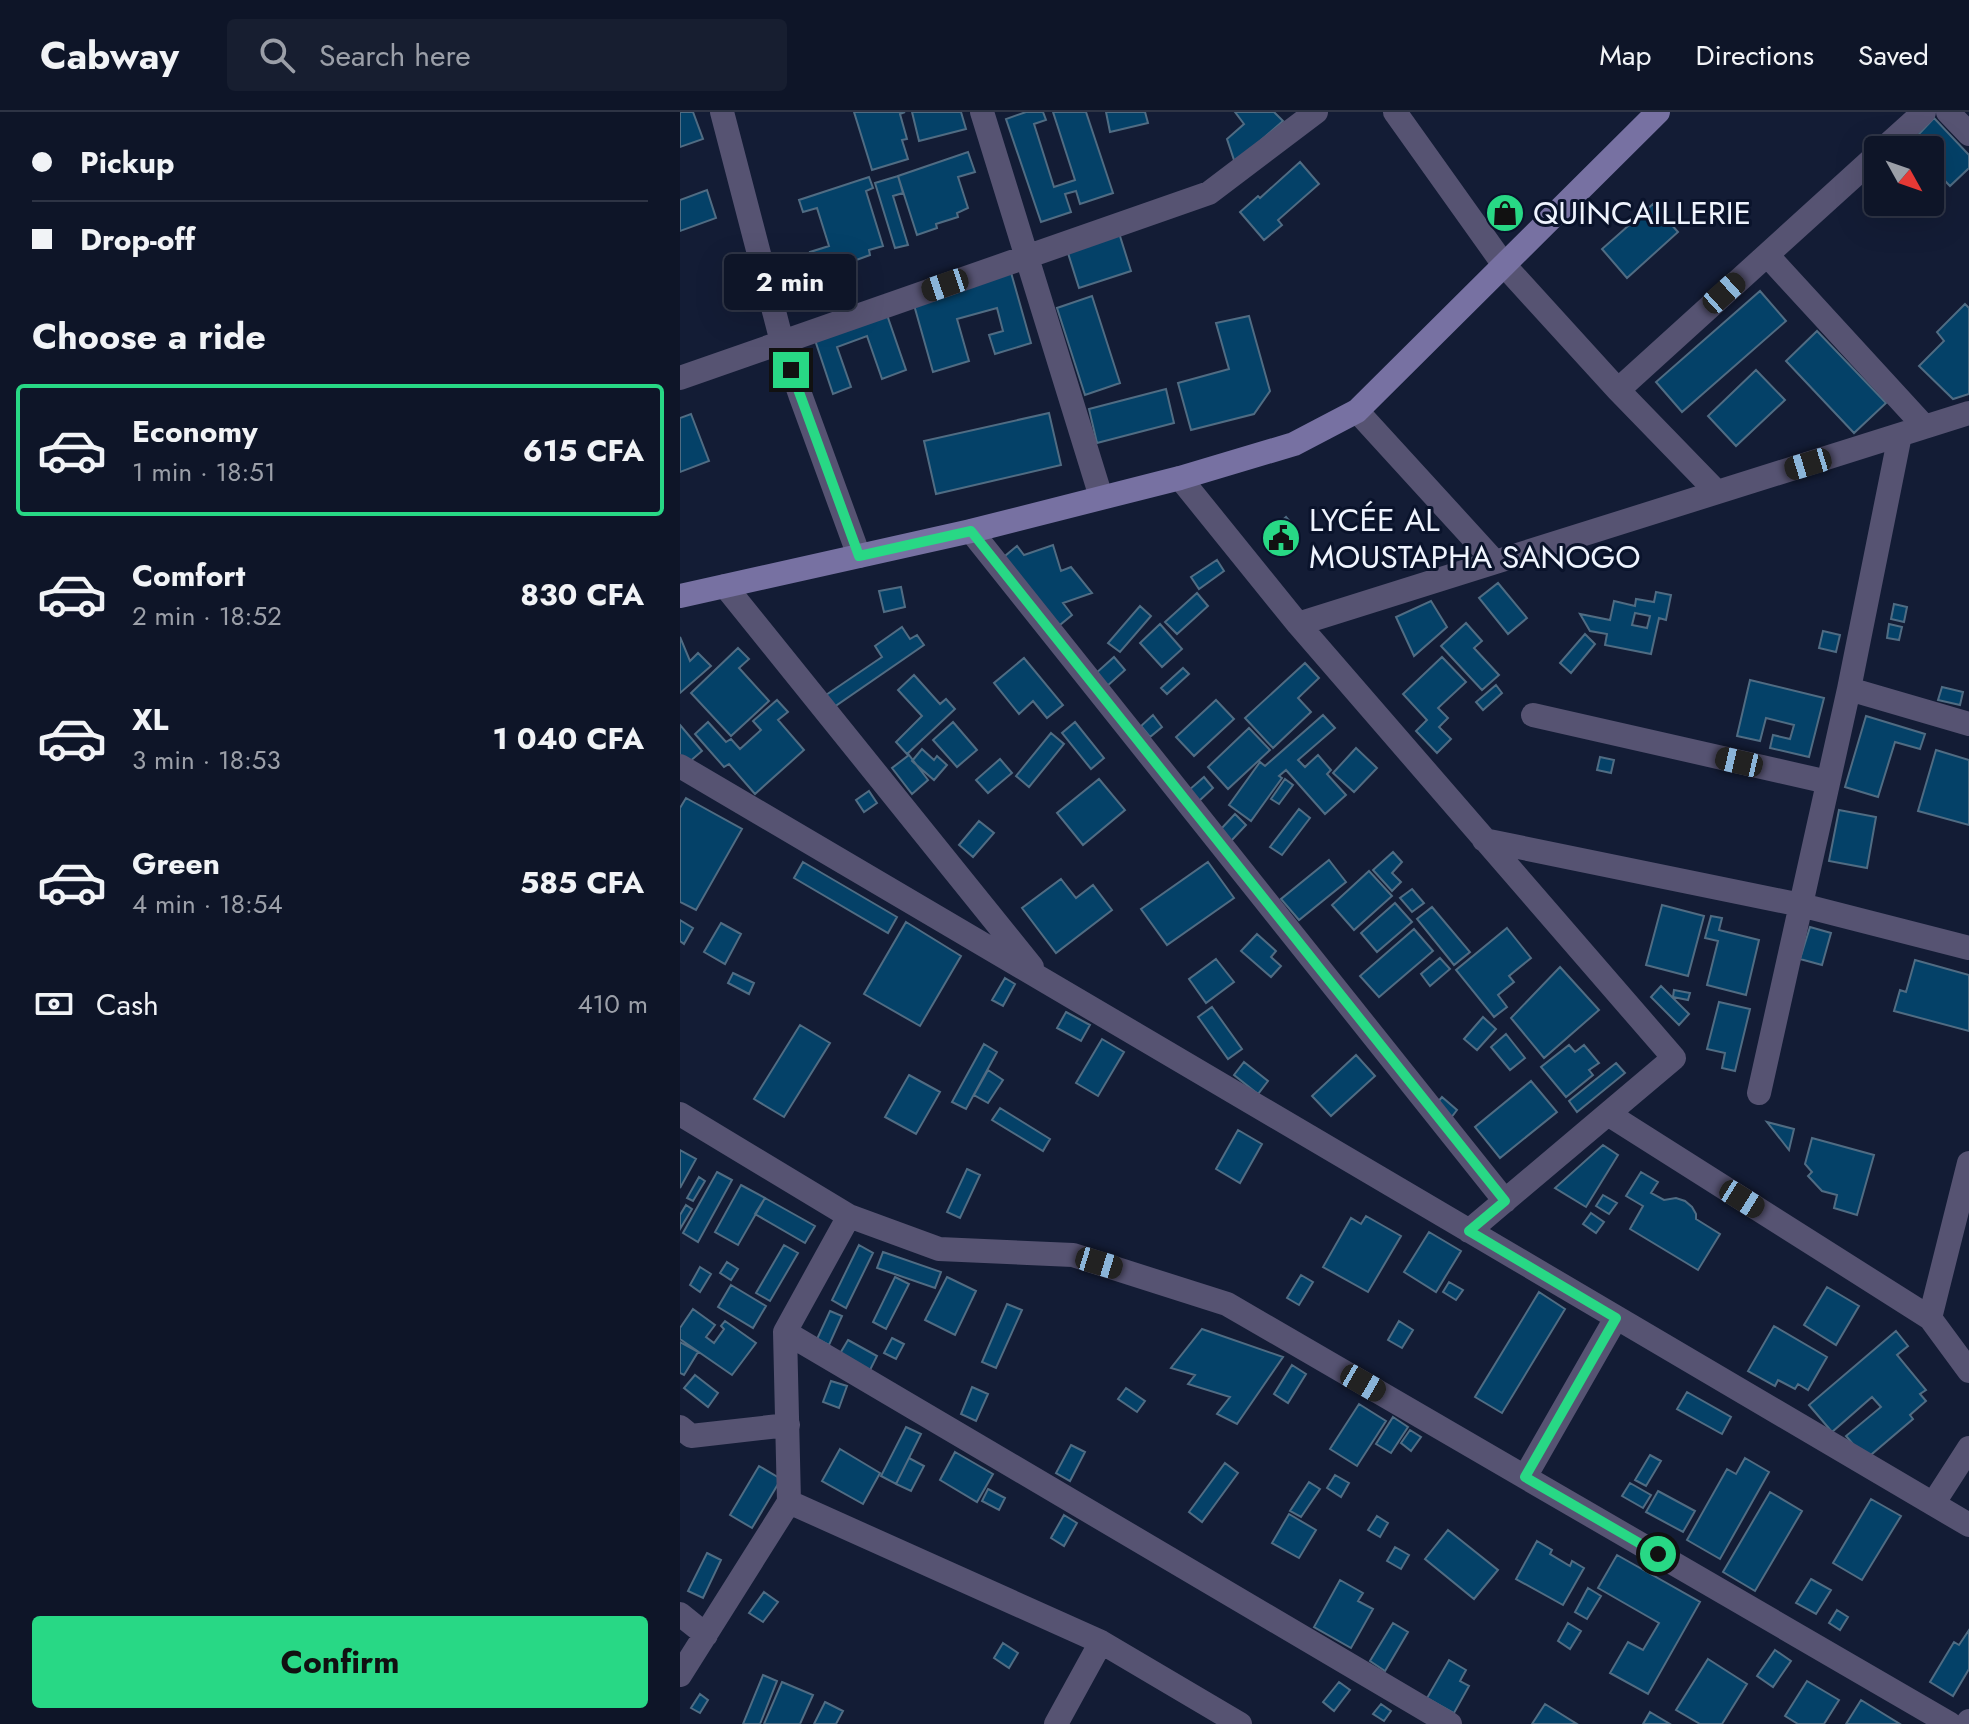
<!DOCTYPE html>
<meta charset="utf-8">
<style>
body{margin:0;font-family:Jost,sans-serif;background:#171e30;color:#f1f3f6;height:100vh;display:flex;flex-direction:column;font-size:30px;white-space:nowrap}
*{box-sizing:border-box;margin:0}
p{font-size:26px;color:#9b9fa8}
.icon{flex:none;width:44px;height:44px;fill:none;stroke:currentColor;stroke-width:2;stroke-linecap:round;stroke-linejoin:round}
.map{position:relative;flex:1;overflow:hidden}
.sheet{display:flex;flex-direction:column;background:#0e1528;width:680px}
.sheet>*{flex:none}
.top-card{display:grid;align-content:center;height:176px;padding:0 32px;background:#0e1528}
.needle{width:52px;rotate:130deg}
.tools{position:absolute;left:1184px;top:24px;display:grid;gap:16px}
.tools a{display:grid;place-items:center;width:80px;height:80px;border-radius:8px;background:#0e1528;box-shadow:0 8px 32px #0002,0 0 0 2px #2e3445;font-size:40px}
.end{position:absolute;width:36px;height:36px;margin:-18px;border:10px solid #28d885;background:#111;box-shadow:0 0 0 4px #111}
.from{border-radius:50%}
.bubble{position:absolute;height:56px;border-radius:8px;background:#0e1528;box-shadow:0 8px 32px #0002,0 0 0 2px #2e3445;font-size:26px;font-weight:700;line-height:56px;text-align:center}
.car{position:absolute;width:24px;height:48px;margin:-24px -12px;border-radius:10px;box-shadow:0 0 6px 2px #0007;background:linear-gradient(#222 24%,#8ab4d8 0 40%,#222 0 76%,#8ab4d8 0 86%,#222 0)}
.top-card b{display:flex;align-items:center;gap:28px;height:76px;font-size:30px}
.top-card b+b{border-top:2px solid #2e3445}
.top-card i{width:20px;height:20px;background:#f1f3f6}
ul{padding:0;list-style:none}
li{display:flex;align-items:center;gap:24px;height:132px;margin:0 16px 12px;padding:0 16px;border:4px solid transparent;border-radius:8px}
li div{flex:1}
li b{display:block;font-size:30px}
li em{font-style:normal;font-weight:700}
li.selected{border-color:#28d885}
li>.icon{width:72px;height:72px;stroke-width:1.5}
h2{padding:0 32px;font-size:36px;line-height:96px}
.pay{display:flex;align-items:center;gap:20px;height:88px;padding:0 32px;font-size:30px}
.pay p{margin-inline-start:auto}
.button{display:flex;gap:16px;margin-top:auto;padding:16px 32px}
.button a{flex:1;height:92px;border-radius:8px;background:#28d885;color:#111;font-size:32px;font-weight:700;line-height:92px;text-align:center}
header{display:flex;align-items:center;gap:48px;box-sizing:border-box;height:112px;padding:0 40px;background:#0e1528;border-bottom:2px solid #2e3445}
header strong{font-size:38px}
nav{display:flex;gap:44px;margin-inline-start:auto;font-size:28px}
.search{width:560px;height:72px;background:#171e30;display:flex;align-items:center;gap:20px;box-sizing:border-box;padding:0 28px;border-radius:8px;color:#9b9fa8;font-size:30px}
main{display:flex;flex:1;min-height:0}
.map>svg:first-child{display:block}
</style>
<header>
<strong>Cabway</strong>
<div class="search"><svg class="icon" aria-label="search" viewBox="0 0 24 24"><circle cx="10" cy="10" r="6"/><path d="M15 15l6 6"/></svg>Search here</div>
<nav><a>Map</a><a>Directions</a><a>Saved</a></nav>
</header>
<main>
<section class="sheet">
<div class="top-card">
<b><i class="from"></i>Pickup</b>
<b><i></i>Drop-off</b>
</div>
<h2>Choose a ride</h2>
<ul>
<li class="selected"><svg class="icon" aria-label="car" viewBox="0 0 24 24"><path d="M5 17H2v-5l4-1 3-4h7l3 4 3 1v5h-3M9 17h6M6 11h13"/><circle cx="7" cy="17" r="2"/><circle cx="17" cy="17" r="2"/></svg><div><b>Economy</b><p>1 min · 18:51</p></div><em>615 CFA</em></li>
<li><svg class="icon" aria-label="car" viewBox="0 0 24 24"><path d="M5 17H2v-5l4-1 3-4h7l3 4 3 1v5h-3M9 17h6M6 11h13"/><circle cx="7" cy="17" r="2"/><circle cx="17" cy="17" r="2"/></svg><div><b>Comfort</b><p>2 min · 18:52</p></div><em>830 CFA</em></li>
<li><svg class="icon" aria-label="car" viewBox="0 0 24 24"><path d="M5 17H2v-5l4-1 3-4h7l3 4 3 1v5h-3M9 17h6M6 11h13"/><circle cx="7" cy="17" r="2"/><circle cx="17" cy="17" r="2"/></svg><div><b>XL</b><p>3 min · 18:53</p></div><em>1 040 CFA</em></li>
<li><svg class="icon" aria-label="car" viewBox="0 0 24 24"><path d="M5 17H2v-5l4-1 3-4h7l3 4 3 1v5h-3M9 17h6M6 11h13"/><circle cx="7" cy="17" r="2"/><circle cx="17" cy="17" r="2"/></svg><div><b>Green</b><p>4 min · 18:54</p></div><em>585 CFA</em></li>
</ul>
<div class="pay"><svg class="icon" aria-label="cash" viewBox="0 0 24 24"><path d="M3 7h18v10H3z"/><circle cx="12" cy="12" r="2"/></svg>Cash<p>410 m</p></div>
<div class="button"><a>Confirm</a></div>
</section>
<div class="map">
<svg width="1289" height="1612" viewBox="0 0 1289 1612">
<rect width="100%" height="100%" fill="#131c35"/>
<path fill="#044168" stroke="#506c83" stroke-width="2" fill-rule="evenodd" d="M0,0H13L23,27L0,35Z
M174,0H225L220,2L227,27L222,28L228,47L192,58Z
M232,0H281L286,17L239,29Z
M346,0H363L366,8L354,12L374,75L395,68L373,0H406L433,81L400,92L396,79L385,82L391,100L361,110L326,7Z
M426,0H465L468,11L430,20Z
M555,0H594L603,9L555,51L547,27L564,12Z
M1254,6L1289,43V56L1270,74L1265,69L1250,83V38H1235L1244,30L1238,23Z
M288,40L295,60L278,65L288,96L277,101L278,105L256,112L257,116L237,123L218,64Z
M620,50L639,72L598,108L602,113L584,128L560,100L578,84L580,86Z
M218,64L223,81L213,84L228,133L215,136L195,71Z
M189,65L193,76L186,79L203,134L189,138L190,143L154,156L157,166L140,171L130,140L149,134L137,96L123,100L119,88Z
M27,78L36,106L0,119V88Z
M1220,90H1243L1231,102Z
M973,92L998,120L947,166L922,137Z
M439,121L451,159L399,176L387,138Z
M330,157L351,231L315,242L309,223L323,219L317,196L277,207L289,249L253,260L232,186Z
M1080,179L1106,209L1002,300L976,270Z
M412,184L440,271L405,283L377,196Z
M1285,192L1289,196V282L1273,287L1239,254L1264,229L1257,220Z
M205,197L226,258L202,267L187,224L157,235L171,275L153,282L133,222Z
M569,204L590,279L574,302L511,318L498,271L549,257L536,211Z
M1137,219L1206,291L1174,321L1106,249Z
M1076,258L1105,288L1056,334L1028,304Z
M486,277L494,311L417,331L409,297Z
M369,301L381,353L256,382L244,329Z
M11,302L29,349L0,360V306Z
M606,405L616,417L593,436L584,425Z
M373,433L381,459L391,455L412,481L383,491L392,503L375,517L319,449L337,434L344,443Z
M537,448L544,459L519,477L511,465Z
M818,471L847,506L828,522L799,486Z
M221,475L225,495L204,500L199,479Z
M976,480L991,483L986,508L979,506L971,542L925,533L927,522L910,519L900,502L930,508L934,489L955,494L956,487L974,490ZM955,501L970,504L967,516L952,513Z
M517,481L528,494L497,522L485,510Z
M751,489L767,515L734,544L716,505Z
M1214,492L1227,495L1224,510L1211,507Z
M460,494L471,504L440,540L428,531Z
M786,511L802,529L794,536L819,563L802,578L761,534Z
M480,512L502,537L482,555L460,531Z
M1209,512L1222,515L1219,528L1207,526Z
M222,515L230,527L237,523L244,533L154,595L146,583L202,545L195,534Z
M1143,519L1160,523L1156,540L1139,536Z
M905,522L915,532L891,561L880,551Z
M0,525L10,549L18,541L31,554L0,581Z
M58,536L69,547L59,556L89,589L51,624L11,581Z
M434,545L445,558L426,575L415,562Z
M762,545L786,570L758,596L768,606L759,615L771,627L757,641L736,619L747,608L723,582Z
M344,546L383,593L367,606L353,589L339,602L314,571Z
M625,551L639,566L618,586L631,600L593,636L565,606Z
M503,556L509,562L487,582L481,576Z
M234,563L260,592L266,587L275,597L227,642L216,630L242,604L218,578Z
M1070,568L1144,586L1129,645L1090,636L1093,623L1110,627L1114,613L1086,606L1080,629L1057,624Z
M816,573L822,581L803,598L796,590Z
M1262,575L1283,580L1280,593L1258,588Z
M97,588L108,600L98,608L124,638L75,682L49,652L44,655L15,622L28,610L46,630L51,627L60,637L81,618L73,609Z
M536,588L554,607L514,644L496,625Z
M473,603L482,615L470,625L461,614Z
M643,603L655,616L618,648L625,655L638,643L651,658L647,662L666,683L645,702L606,658L599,664L602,666L571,709L549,693L580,650L585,654Z
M1186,604L1245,622L1240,637L1215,630L1198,685L1165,675Z
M273,610L297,638L277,655L253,628Z
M395,610L424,646L411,657L382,621Z
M0,613L22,639L8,651L0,646Z
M569,616L590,638L548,677L528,655Z
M371,621L384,632L349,675L336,664Z
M676,636L697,656L674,680L653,661Z
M242,637L254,648L257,644L267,653L254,668L232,649Z
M1256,638L1289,648V713L1238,699Z
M229,643L248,668L232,682L212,656Z
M920,645L934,648L931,661L917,658Z
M320,647L332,661L308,681L296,668Z
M524,665L533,676L519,689L509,678Z
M419,667L445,698L403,733L377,701Z
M605,667L613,673L599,692L591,687Z
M189,679L197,691L184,700L176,688Z
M6,686L62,717L16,798L0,790V696Z
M619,697L630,706L602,743L590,735Z
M1159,698L1196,705L1187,756L1149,749Z
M555,702L566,713L551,729L540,718Z
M299,709L314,721L293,745L279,733Z
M713,740L722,750L712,761L721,770L712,779L693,758Z
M649,748L666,770L619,808L601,787Z
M123,750L217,805L208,821L114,766Z
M528,750L554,786L487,833L461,797Z
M689,759L712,784L674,818L652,793Z
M381,767L396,786L413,773L432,798L376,841L342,796Z
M732,777L744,791L732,800L720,786Z
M715,791L732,810L697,840L681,821Z
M982,793L1024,804L1008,864L966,853Z
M752,795L790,840L774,853L737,807Z
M1031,804L1042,806L1039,818L1079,828L1066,883L1027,873L1038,829L1025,826Z
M0,808L13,816L4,832L0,829Z
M226,810L281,844L240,914L184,882Z
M41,811L61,822L45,852L24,840Z
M1130,815L1151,821L1142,853L1120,847Z
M827,816L851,846L829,864L834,870L818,883L827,895L814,905L776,858Z
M734,817L753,839L699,885L680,864Z
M577,822L596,839L591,845L601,854L591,865L561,839Z
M760,846L770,857L750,874L741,862Z
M536,847L554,870L526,891L509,867Z
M1235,848L1289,863V919L1214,899L1220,878L1226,880Z
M880,855L919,898L864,946L831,906Z
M53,861L74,871L69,882L48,871Z
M325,866L335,872L323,894L312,888Z
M981,874L1009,902L999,913L971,885Z
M994,878L1010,881L1008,888L993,885Z
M1039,890L1070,897L1055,959L1042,956L1045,941L1027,937Z
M532,895L562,937L548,947L518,905Z
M386,900L410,913L401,929L377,916Z
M803,905L816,917L797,938L784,927Z
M120,913L150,931L104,1005L74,987Z
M826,922L845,946L830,958L811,935Z
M422,927L444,940L418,984L396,971Z
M304,932L317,940L286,997L272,990Z
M889,933L895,940L904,933L919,951L909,958L913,963L886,985L861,955Z
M676,943L695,964L651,1004L632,984Z
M564,950L588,969L578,982L554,963Z
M936,951L945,961L897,1000L889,989Z
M308,958L323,968L308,991L294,983Z
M229,963L260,980L236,1022L205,1005Z
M851,969L877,1000L820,1046L795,1015Z
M762,985L777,998L767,1011L751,998Z
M320,996L370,1027L363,1039L312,1008Z
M1087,1010L1114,1017L1109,1038Z
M558,1018L582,1032L560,1071L536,1057Z
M1132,1026L1194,1043L1177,1103L1154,1096L1157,1083L1142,1079L1128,1064L1132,1060L1125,1052Z
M923,1033L938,1043L906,1095L875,1076Z
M0,1038L16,1047L0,1076Z
M287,1057L300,1063L280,1106L267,1100Z
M37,1060L52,1068L18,1130L3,1121Z
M961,1060L978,1070L971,1081L984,1088L996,1086L1005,1089L1012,1095L1016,1102V1107L1040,1122L1018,1158L950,1117L963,1094L946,1084Z
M19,1065L25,1069L13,1089L7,1086Z
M61,1073L85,1086L58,1133L35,1120Z
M923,1083L937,1091L929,1102L916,1094Z
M85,1086L135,1114L125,1131L75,1102Z
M6,1093L12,1097L0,1117V1103Z
M911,1101L924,1110L916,1121L903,1112Z
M686,1104L721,1124L688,1180L643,1155L671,1106L681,1112Z
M749,1120L781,1139L756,1180L724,1160Z
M104,1133L118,1141L90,1189L76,1181Z
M179,1133L193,1141L166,1196L152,1188Z
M203,1140L261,1160L255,1176L197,1156Z
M47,1150L58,1157L51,1168L40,1161Z
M20,1155L31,1162L20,1180L10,1173Z
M621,1163L633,1170L619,1193L607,1186Z
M215,1165L229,1172L206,1217L193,1210Z
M267,1165L296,1179L275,1223L245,1208Z
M769,1170L783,1178L776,1188L763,1180Z
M51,1173L86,1194L73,1216L38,1195Z
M1147,1175L1179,1194L1156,1233L1124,1213Z
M859,1180L885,1197L822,1301L795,1285Z
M327,1192L342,1198L316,1256L302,1250Z
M13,1197L35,1213L26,1225L34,1231L44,1217L41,1214L45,1209L76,1231L52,1263L0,1227V1216Z
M150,1199L162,1204L149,1233L137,1227Z
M719,1209L733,1218L722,1236L708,1228Z
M1094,1214L1147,1245L1128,1278L1118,1272L1115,1277L1098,1268L1095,1274L1068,1259Z
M522,1217L603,1245L557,1312L537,1302L550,1285L508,1272L515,1263L491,1256Z
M1216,1219L1228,1234L1217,1243L1246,1278L1240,1282L1246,1289L1230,1303L1233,1307L1186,1347L1166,1324L1201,1295L1192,1285L1152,1320L1129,1293Z
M212,1226L224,1232L216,1247L204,1241Z
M168,1228L197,1244L188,1262L158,1245Z
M0,1230L18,1240L4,1263L0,1261Z
M612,1253L626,1262L608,1291L594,1282Z
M15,1263L38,1281L28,1295L4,1276Z
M151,1269L167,1274L159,1296L143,1290Z
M292,1275L308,1282L296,1309L281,1302Z
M446,1276L465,1289L457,1300L438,1287Z
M1007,1280L1051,1305L1042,1322L997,1297Z
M679,1292L706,1309L677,1354L650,1337Z
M713,1305L728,1315L711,1341L696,1332Z
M226,1315L241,1322L216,1372L201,1364Z
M730,1318L741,1325L731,1339L721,1331Z
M391,1333L405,1340L390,1369L376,1361Z
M160,1337L200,1361L183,1392L142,1369Z
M275,1340L313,1362L297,1390L260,1368Z
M970,1343L981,1349L966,1374L955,1368Z
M229,1346L244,1354L231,1379L216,1372Z
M1065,1346L1089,1360L1040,1447L1007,1428L1047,1357L1056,1362Z
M545,1351L558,1361L522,1410L509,1400Z
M79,1354L101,1367L72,1416L50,1403Z
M655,1363L669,1371L661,1385L647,1376Z
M629,1370L640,1377L621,1405L610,1399Z
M950,1371L971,1383L963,1396L942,1384Z
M308,1377L325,1386L319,1398L302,1389Z
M978,1379L1015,1399L1003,1420L966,1400Z
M1090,1380L1122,1399L1075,1479L1043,1460Z
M1191,1387L1221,1404L1182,1468L1153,1451Z
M609,1402L636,1418L619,1446L592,1431Z
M384,1403L397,1411L384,1434L371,1426Z
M697,1404L708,1411L700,1425L688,1418Z
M768,1418L818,1458L794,1487L745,1447Z
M857,1429L872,1438L870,1442L890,1454L892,1449L904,1456L883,1493L836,1467Z
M715,1435L729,1443L721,1457L707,1449Z
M27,1441L41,1448L23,1486L8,1479Z
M937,1443L1020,1490L968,1582L930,1561L948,1530L963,1538L979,1511L918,1476Z
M1131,1467L1151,1478L1136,1502L1116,1491Z
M660,1468L683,1481L678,1489L693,1497L671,1536L634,1515Z
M908,1476L921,1484L907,1507L895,1500Z
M84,1480L98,1490L83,1510L69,1501Z
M1157,1498L1168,1505L1160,1518L1149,1511Z
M713,1511L728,1520L705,1559L690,1549Z
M888,1511L901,1519L890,1537L878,1529Z
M1289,1518V1557L1273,1584L1250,1570L1274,1530L1279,1533Z
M323,1531L338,1541L329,1556L314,1546Z
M1095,1538L1111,1549L1093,1575L1077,1564Z
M1028,1547L1067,1572L1042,1612H1020L996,1598Z
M769,1548L786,1558L780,1569L789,1574L774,1601L747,1586Z
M83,1563L97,1569L80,1612H63Z
M1127,1569L1159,1588L1144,1612H1118L1105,1604Z
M102,1570L133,1583L120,1612H84Z
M659,1570L670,1578L654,1599L643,1590Z
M20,1582L28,1588L20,1601L11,1596Z
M1181,1588L1220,1612H1166Z
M145,1590L163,1599L156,1612H134Z
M701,1592L711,1599L704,1609L693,1602Z
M865,1592L897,1612H852Z
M970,1600L990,1612H963Z"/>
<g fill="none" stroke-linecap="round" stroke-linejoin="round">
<path stroke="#565372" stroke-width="24" d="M42,0L102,230L121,285L179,444
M302,0L421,385
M715,0L824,153L938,278L1037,380
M1268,0L1289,22
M1202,38L1244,0
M1087,143L1245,315
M0,266L529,81L636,0
M938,278L1198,42
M677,299L815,450
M500,366L618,512L994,946L789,1119
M291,419L825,1089
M45,474L352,855
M618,512L1289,301
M1169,577L1289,612
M853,603L1148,670
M0,654L1289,1413
M804,728L1121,793L1289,836
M1079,981L1169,577L1220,323
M0,1002L169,1104L259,1137L393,1143L547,1192L1270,1612
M928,1002L1250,1206L1289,1259
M169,1104L105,1220L109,1390L421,1530L560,1612
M1250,1206L1289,1051
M105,1220L770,1612
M0,1315L11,1324L108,1313
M845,1365L936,1206
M1253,1392L1289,1336
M0,1502L26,1523
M0,1563L109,1390
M376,1612L421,1530
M1287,1612L1289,1609"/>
<path stroke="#7771a2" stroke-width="24" d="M0,484L291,419L500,366L614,332L677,299L978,0"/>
</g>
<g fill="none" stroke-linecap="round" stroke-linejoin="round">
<path stroke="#28d885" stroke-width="10" d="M111,258L179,444L291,419L825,1089L789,1119L936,1206L845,1365L978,1442"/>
</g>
<defs>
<g id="shop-disc" transform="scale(2)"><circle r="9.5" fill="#28d885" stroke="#0a132b"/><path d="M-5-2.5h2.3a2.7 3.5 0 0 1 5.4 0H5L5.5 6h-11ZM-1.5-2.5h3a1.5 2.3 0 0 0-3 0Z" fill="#111"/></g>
<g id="civic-disc" transform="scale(2)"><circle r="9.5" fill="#28d885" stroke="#0a132b"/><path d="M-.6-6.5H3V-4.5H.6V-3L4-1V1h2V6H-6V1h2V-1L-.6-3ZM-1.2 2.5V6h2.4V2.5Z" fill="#111"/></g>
</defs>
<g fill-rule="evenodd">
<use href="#shop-disc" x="825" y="101"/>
<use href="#civic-disc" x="601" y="426"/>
</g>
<g text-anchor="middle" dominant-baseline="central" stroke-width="6" stroke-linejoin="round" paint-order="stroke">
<g font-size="32" fill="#eff4fe" stroke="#0a132b" text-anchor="start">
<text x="853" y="101">QUINCAILLERIE</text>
<text x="629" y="408">LYCÉE AL<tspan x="629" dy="37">MOUSTAPHA SANOGO</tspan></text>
</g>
</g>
</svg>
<div class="tools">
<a><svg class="needle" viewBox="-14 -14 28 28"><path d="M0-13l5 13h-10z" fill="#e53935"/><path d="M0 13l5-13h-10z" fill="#9b9fa8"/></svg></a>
</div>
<i class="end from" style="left:978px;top:1442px"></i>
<i class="end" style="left:111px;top:258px"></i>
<div class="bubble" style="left:44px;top:142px;width:132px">2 min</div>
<i class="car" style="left:265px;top:173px;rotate:251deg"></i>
<i class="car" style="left:1044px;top:181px;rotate:48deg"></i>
<i class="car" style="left:1128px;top:352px;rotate:253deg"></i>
<i class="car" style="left:1059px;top:650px;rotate:283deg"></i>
<i class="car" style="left:1062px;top:1087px;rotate:122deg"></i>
<i class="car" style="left:419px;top:1151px;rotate:107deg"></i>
<i class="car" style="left:683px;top:1271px;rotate:120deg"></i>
</div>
</main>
